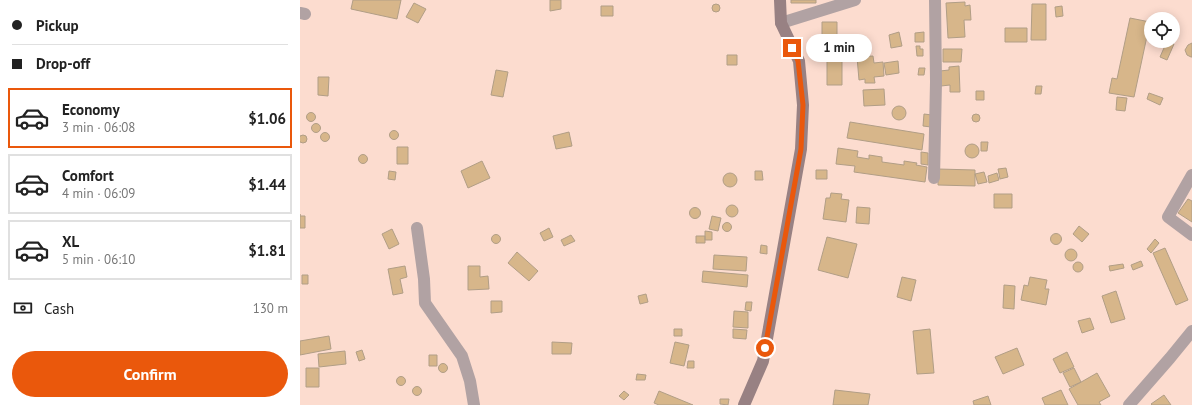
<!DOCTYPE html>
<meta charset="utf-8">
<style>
body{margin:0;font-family:"PT Sans",sans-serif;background:#f6f6f6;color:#222;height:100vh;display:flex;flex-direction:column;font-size:15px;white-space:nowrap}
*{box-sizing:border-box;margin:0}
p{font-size:13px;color:#767676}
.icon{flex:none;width:22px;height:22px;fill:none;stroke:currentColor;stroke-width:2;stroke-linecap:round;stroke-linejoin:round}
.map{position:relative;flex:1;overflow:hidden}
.panel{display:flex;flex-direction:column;background:#fff;width:300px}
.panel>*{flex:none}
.banner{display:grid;align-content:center;height:88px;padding:0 12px;background:#fff}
.controls{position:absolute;left:844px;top:12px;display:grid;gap:8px}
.controls a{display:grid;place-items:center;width:36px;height:36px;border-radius:50%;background:#fff;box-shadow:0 2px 10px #0003;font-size:20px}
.end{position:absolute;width:18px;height:18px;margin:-9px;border:5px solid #ea580c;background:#fff;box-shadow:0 0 0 2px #fff}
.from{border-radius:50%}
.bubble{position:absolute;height:28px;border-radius:14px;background:#fff;box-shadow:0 2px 10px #0003;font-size:13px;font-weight:800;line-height:28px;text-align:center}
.banner b{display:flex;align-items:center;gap:14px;height:38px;font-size:15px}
.banner b+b{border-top:1px solid #e0e0e0}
.banner i{width:10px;height:10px;background:#222}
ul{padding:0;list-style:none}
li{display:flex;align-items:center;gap:12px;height:60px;margin:0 8px 6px;padding:0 4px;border:2px solid #e0e0e0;border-radius:0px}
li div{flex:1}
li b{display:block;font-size:15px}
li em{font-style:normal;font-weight:800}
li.on{border-color:#ea580c}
li>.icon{width:36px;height:36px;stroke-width:1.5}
.pay{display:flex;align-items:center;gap:10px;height:44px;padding:0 12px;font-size:15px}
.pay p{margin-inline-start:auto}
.primary-button{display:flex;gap:8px;margin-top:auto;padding:8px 12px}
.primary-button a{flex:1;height:46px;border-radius:24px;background:#ea580c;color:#fff;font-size:16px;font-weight:800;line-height:46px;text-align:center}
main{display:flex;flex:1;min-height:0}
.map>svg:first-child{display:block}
</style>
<main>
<section class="panel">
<div class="banner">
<b><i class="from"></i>Pickup</b>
<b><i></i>Drop-off</b>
</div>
<ul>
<li class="on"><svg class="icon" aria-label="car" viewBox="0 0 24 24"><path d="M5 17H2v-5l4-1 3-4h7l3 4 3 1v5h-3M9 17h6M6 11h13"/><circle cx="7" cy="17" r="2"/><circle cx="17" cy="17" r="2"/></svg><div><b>Economy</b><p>3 min · 06:08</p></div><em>$1.06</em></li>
<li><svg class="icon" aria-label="car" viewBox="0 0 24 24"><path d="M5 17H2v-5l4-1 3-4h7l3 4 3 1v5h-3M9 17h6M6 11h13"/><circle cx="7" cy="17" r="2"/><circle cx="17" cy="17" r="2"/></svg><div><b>Comfort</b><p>4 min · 06:09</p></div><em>$1.44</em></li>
<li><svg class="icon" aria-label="car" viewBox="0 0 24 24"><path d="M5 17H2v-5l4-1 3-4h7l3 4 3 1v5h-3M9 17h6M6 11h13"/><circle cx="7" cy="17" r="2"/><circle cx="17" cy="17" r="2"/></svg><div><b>XL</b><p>5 min · 06:10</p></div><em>$1.81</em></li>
</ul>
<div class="pay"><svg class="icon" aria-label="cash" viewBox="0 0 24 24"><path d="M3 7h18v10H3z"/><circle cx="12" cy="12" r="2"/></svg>Cash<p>130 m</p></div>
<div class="primary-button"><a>Confirm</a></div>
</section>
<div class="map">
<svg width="892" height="405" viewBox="0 0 892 405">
<rect width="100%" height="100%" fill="#fcdccf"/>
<path fill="#d7b68a" stroke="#b19e86" d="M53,0H101L97,19L51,9Z
M250,0H261V9L250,11Z
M491,0H516V3H491Z
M665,2V6L670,5L671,20H664L665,37L648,38L646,3Z
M114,3L126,9L118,23L106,17Z
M412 8a4 4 0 1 1 8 0a4 4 0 1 1-8 0Z
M732,4H746V40H731Z
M301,6H313V16H301Z
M762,6L763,16L756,17L755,7Z
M830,18L850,22L834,97L809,93L812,78L817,79Z
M522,22H537V42H522Z
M705,28H727V42H705Z
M599,32L602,46L591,48L589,35Z
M624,32V42H615V33Z
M867,41L874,44L867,60L860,57Z
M892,43V57H891L887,55L885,50L888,45Z
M616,46H620V49H623V56H617Z
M643,49H662L661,62H643Z
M527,51H542V85H527Z
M427,55H437V65H427Z
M573,56L574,63L583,62L584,76L574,77L575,83H565V79L559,80L557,57Z
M598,61L599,73L586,75L584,63Z
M659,66L660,92H650V85L641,86L640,71L649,70V67Z
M619,68H625L624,75H618Z
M196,70L208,72L203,97L191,95Z
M18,77H29L28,96L18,95Z
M736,86H742L741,94H735Z
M584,89L585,105L564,106L563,90Z
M676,91H684V100H676Z
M849,93L863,98L860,105L847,99Z
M817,97L827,98L825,111L816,110Z
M592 113a7 7 0 1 1 14 0a7 7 0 1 1-14 0Z
M6.5 117a4.5 4.5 0 1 1 9 0a4.5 4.5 0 1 1-9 0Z
M672 118a4 4 0 1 1 8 0a4 4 0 1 1-8 0Z
M624,114L632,115L631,127L623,126Z
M550,122L624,134L622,150L547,138Z
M11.5 128a4.5 4.5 0 1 1 9 0a4.5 4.5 0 1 1-9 0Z
M89.5 135a4.5 4.5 0 1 1 9 0a4.5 4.5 0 1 1-9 0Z
M269,132L272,146L256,149L253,136Z
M20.5 137a4.5 4.5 0 1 1 9 0a4.5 4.5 0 1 1-9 0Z
M-1 139a4 4 0 1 1 8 0a4 4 0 1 1-8 0Z
M681,142H688L687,151H681Z
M665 151a7 7 0 1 1 14 0a7 7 0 1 1-14 0Z
M97,147H108V164H97Z
M538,148L558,151L557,157L569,159V155L582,157V162L604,165V161L617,163L616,165L627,167L625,182L554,172L555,166L536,164Z
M621,152L628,153V165L621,164Z
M58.5 159a4.5 4.5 0 1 1 9 0a4.5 4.5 0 1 1-9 0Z
M182,161L190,178L168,188L161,171Z
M706,168L708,177L700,179L698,169Z
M638,169L675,170V186L638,185Z
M516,170H527V179H516Z
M89,171L96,172L95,180L88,179Z
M455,171H462L463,180H455Z
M684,172L687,182L678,184L675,174Z
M697,173L699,180L689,183L688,176Z
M423 180a7 7 0 1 1 14 0a7 7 0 1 1-14 0Z
M531,193L542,194L541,199L549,200L546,222L523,219L526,198H530Z
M694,194H712V208H694Z
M888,199L892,201V222L878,213Z
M426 211a6 6 0 1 1 12 0a6 6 0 1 1-12 0Z
M557,207L570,208L569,224L556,223Z
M389.5 213a5.5 5.5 0 1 1 11 0a5.5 5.5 0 1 1-11 0Z
M0,214V216H5V228H0Z
M412,216L421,218L418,231L409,229Z
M422.5 227a4.5 4.5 0 1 1 9 0a4.5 4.5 0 1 1-9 0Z
M779,226L789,234L782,242L773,234Z
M249,228L253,237L244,241L240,233Z
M92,229L99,244L89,249L82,234Z
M405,231L412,232V240H405Z
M750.5 239a5.5 5.5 0 1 1 11 0a5.5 5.5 0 1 1-11 0Z
M191.5 239a4.5 4.5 0 1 1 9 0a4.5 4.5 0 1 1-9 0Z
M271,235L275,241L264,246L261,240Z
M396,236H405V243H396Z
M527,237L557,244L548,278L518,270Z
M855,239L859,243L851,253L847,249Z
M461,245L467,246V254L460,253Z
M865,248L888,300L876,305L853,253Z
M765 255a6 6 0 1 1 12 0a6 6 0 1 1-12 0Z
M217,252L238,271L229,281L208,263Z
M414,255L447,257L446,271L413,269Z
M841,261L843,266L833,270L831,265Z
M773 267a5 5 0 1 1 10 0a5 5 0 1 1-10 0Z
M823,264L824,268L810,271L809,266Z
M105,266L107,277L100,279L103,293L93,295L88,269Z
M168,266H180V277L188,276L189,289L168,290Z
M403,271L448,275L447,287L402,282Z
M2,275H8V284H2Z
M602,277L616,280L611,301L597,297Z
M730,277L747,280L745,289H749L746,305L721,300L724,285L728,286Z
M704,285L715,286L714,309L703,308Z
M816,291L825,319L811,323L802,296Z
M346,294L348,302L340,304L338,296Z
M191,301H202V312L191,313Z
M446,302H452L451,311L445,310Z
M434,311L448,312V328L433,327Z
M790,318L794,329L782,333L778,321Z
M374,329H382V336H374Z
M433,329L447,330L446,339L433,338Z
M630,329L634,373L617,374L613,331Z
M29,336L31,349L0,355V341Z
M252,342L272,343L271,354H252Z
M375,342L389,345L384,366L370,363Z
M717,348L724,365L703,374L695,357Z
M62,350L65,359L59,361L56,352Z
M45,351L46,364L19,367L18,354Z
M767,352L774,367L760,373L753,359Z
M129,355H137V366H129Z
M388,361H394V368H387Z
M138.5 368a4.5 4.5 0 1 1 9 0a4.5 4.5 0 1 1-9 0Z
M6,368H19V387H6Z
M774,368L781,382L770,387L763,373Z
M797,373L810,396L799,402L801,405H778L769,389Z
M337,374L346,375L345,380H336Z
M96.5 381a4.5 4.5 0 1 1 9 0a4.5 4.5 0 1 1-9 0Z
M112.5 391a4.5 4.5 0 1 1 9 0a4.5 4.5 0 1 1-9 0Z
M535,390L570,394L568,405H533Z
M761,390L768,405H745L742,398Z
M324,391L329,395L324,400L319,396Z
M359,391L393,405H359L354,403Z
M864,395L871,405H852L851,404Z
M688,396L691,405H674L673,401Z
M420,399H429L428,405L420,404Z"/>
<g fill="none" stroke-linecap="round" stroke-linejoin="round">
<path stroke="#b1a2a3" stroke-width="12" d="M0,13L5,14
M481,23L555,0
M892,175L868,217L892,235
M634,178L636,82L635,0
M117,228L124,279L125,303L162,356L170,381L174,405
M829,405L870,358L892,331"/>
<path stroke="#988183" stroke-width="12" d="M444,405L463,361L501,149L503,105L499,61L481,23L480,0"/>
</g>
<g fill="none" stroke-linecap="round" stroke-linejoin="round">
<path stroke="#ea580c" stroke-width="5" d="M465,348L501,149L503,105L498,61L492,48"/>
</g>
</svg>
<div class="controls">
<a><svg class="icon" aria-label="locate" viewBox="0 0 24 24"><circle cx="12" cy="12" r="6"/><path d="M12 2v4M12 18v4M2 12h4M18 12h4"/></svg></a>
</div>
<i class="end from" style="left:465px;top:348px"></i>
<i class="end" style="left:492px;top:48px"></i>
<div class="bubble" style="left:506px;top:34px;width:66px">1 min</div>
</div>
</main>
